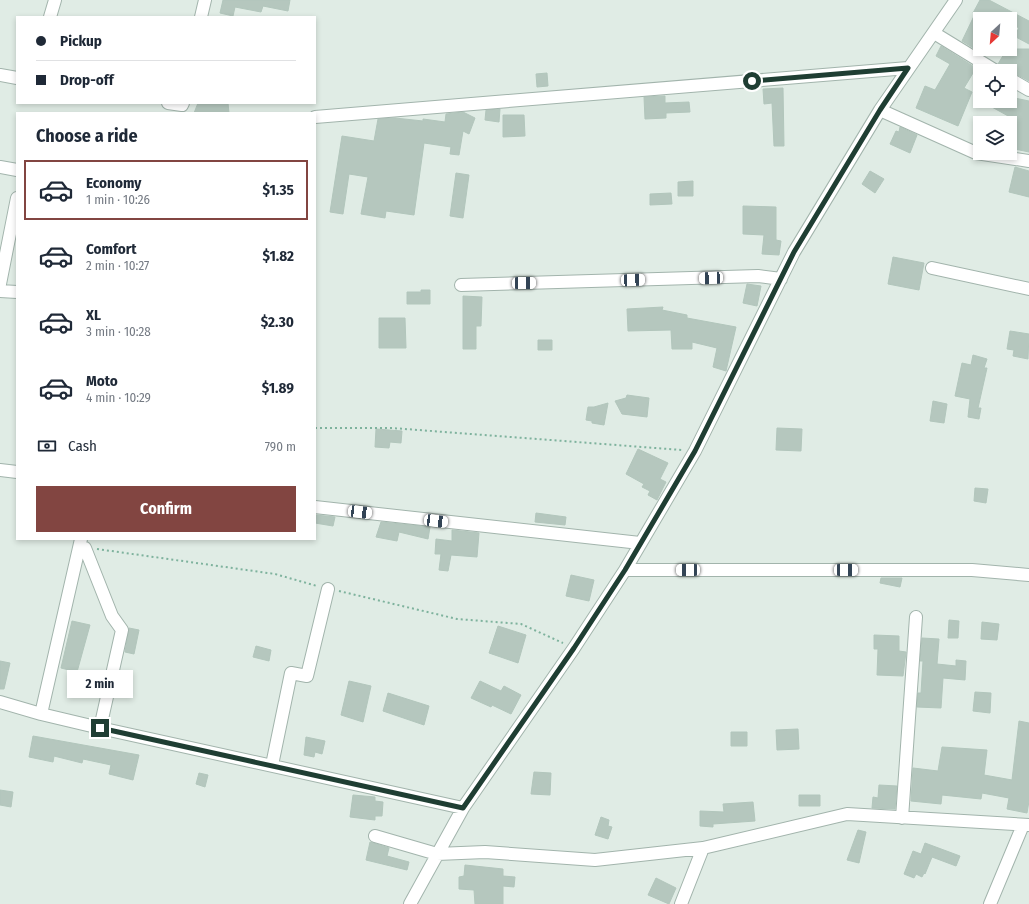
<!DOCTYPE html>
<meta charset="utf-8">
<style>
body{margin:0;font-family:"Fira Sans Condensed",sans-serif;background:#f2f2f3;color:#1f2937;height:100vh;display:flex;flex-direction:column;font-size:15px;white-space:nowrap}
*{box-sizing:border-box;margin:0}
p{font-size:13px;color:#747a83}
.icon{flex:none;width:22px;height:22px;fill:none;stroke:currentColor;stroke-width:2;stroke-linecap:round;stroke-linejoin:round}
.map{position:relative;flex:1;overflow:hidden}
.drawer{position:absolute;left:16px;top:112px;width:300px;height:428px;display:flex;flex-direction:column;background:#fff;border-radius:0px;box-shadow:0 2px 6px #0003}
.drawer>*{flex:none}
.top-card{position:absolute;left:16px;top:16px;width:300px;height:88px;border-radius:0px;box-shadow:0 2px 6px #0003;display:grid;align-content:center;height:88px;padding:0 20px;background:#fff}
.needle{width:26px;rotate:206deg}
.tools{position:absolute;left:973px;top:12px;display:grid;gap:8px}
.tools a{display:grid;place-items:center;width:44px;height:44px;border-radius:0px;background:#fff;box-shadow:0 2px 6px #0003;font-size:20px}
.end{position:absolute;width:18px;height:18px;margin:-9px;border:5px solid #1f3e33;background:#fff;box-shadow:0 0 0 2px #fff}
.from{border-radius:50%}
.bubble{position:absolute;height:28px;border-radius:0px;background:#fff;box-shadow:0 2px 6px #0003;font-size:13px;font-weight:700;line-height:28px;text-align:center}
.car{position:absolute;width:12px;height:24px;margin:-12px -6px;border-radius:5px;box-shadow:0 0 3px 1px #0007;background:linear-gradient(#fff 24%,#345 0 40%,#fff 0 76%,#345 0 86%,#fff 0)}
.top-card b{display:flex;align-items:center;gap:14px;height:38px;font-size:15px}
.top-card b+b{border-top:1px solid #e0e1e3}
.top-card i{width:10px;height:10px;background:#1f2937}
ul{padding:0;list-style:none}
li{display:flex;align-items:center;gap:12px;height:60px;margin:0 8px 6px;padding:0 12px;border:2px solid transparent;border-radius:0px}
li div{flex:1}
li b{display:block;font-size:15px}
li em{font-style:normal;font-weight:700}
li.on{border-color:#824541}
li>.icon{width:36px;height:36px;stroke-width:1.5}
h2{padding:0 20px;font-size:18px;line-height:48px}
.pay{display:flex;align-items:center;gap:10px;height:44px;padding:0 20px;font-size:15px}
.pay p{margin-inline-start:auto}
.cta{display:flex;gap:8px;margin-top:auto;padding:8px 20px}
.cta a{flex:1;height:46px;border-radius:0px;background:#824541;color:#fff;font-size:16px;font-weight:700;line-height:46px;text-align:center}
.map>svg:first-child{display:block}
</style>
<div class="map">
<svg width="1029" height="904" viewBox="0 0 1029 904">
<rect width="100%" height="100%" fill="#e0ece5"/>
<path fill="#b5c7be" stroke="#b2c6bc" d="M223,0H290L288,11L263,6L261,12L235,7L233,16L220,13Z
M980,0H989L1029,21V44L1014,36L1019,28L1010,23V19H980V52L962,41L975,14L973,13Z
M941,46L976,68L964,88L972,92L958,126L916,108L925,86L935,90L950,64L936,56Z
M1007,49H1029V81L1014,73L1003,69L998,64Z
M547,73L548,86L537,87L536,74Z
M783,88L784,146H774L772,103L764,104L763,89Z
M665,96V103L689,102L690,112L666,113V118L645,119L644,97Z
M1010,97L1029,101V152L1010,148V123H1008L1010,117L981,101H1010Z
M198,103H228L229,113H194Z
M500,109L499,122L485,120L486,110Z
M463,112L475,118L469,134L463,131L459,155L450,154L451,147L424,143L414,215L386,211L385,218L361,214L368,177L349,174L343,214L330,212L342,136L374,141L378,119L395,118L423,121V119L445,122L446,114Z
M503,115H524L525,136L503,137Z
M900,127L917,135L910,153L890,144L896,131L899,132Z
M1015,167L1029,171V197L1009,192Z
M870,171L884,179L875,193L862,184Z
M456,173L469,175L463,218L450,216Z
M693,181V196H678V182Z
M671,193L672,204L650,205V194Z
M743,206L776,207V240L781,241L779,255L762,254L764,235L743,234Z
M893,257L924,263L919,290L888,284Z
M747,284L761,286L757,306L743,303Z
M421,290H430V304H407V292H421Z
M463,296L482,297L481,326H476V349H463Z
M663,307L662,310L687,315V318L736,327L726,371L713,367L717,348L692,342V349H672L671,330L628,331L627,309Z
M379,318H405L406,348H379Z
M1010,331L1029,334L1028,359L1013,356L1014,350L1007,349Z
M538,340H552V350H538Z
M973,355L987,359L984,368H987L978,408H981L979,419L968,417L970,399L955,396L962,363L971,365Z
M627,395L649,398L647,417L622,414L615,401L626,398Z
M933,401L947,404L944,423L930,421Z
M608,403L604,425L592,423V421L586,420L588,407H594Z
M777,428L802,429L801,451L776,450Z
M376,429L402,431L401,443L390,442L389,448L375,447Z
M638,449L668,463L660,479L666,482L657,500L648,495L650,491L642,487L644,484L626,474Z
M975,488L988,489L986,503L974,501Z
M536,513L566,517L565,525L535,522Z
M316,515L335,517L333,526L315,523Z
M381,522L430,527L428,539L399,532L397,541L376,537Z
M452,530L479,533L477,557L451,555L448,571L439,570L441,554H435L436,539L452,541Z
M571,575L594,580L589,601L566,596Z
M881,578H902L900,587L880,583Z
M949,620L959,621L958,638H948Z
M72,621L90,625L77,672L61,668Z
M982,622L999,624L997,640L981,639Z
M498,626L526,635L518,663L489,653Z
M129,628L139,630L134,654L125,652Z
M874,635L899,636V651L906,652L903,676L877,675L878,649H874Z
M922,638L939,639L937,664L956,666V660L966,661L965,680L943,678L941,708L917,707L918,693H921L923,661H920Z
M256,646L271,650L269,661L253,657Z
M0,661L10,663L4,689H0Z
M349,681L371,686L363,722L341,715Z
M480,681L501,691L504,686L521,695L511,714L492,705L491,707L471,698Z
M975,692L991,693L990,713L973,711Z
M388,693L429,706L424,725L383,711Z
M1019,721L1029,723V801L1027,813L1007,809L1009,798L982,793L981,799L942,795L941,804L911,801L913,768L938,771L942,747L987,750L984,775L1012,780Z
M798,729L799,749L777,750L776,730Z
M731,732H747V746H731Z
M33,736L139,755L133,780L109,774L111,765L83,759L82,763L54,756L53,762L29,757Z
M306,737L325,741L322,754L315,752L314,757L304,755Z
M534,772L551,773L550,795L531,794Z
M199,773L208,775L205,787L196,784Z
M879,785L897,786L895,809L872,808L873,797L878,798Z
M0,790L13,792L11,807L0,805Z
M353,795L375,797V801L383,802L382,816H375V820L350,817Z
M799,795H820V806H799Z
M753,802L755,821L713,824V827L700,826V811L724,812L723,804Z
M601,817L609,820L608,826L612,827L608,839L595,835Z
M858,830L866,832L859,863L847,860Z
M370,842L389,848L387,856L409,862L407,870L366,860Z
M925,843L960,856L956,866L932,857L925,874L924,873L922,877L916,874L914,878L904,874L913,851L921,854Z
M465,865L503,869V876L515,877L514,887L503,886V904H475L474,890L459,889V877L464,876Z
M656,878L676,888L669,904L648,895Z"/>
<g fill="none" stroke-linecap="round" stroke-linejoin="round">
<g stroke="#a2b4ac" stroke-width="14">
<path id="minor" d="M50,17L55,0
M201,17L205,0
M934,33L996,71
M0,75L17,78
M1010,79L1029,90
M168,103L182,105L183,103
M880,110L976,153L1029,161
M315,117L908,68
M0,167L17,170
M932,268L1029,289
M0,284L17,198
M461,285L758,276L781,279
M0,291L17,292
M0,470L17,472
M315,507L640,543
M85,548L112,616L122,630L100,728
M625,570H972L1029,575
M0,702L41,714L100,728L463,808
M41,714L81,539
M272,765L291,673L307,676L328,589
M902,818L916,617
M375,836L437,854L485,852L595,860L703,848L847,814L1029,825
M410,904L463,808L574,648L625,570L695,451L794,252L880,110L956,0
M681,904L703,848
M990,904L1023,825"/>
</g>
<path stroke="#7eb29d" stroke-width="2" stroke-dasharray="2 3" stroke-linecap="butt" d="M315,428H392L682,450
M97,549L275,574L317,586
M339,591L457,619L521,624L563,643"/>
<use href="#minor" stroke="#fff" stroke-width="12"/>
</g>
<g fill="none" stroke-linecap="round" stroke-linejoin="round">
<path stroke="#1f3e33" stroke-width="5" d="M100,728L463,808L574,648L625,570L695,451L794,252L880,110L908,68L752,81"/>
</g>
</svg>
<div class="tools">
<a><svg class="needle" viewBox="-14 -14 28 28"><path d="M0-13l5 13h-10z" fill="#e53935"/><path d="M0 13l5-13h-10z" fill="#747a83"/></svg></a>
<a><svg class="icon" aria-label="locate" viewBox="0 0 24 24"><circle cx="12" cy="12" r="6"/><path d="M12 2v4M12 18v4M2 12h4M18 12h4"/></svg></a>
<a><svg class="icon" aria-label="layers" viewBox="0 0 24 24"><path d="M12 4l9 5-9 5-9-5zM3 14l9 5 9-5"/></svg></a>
</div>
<i class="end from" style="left:752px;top:81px"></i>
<i class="end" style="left:100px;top:728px"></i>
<div class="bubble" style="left:67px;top:670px;width:66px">2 min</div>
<i class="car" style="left:711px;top:278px;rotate:268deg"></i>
<i class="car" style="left:633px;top:280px;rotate:88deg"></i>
<i class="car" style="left:524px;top:283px;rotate:89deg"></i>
<i class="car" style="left:360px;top:512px;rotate:97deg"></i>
<i class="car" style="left:436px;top:521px;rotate:97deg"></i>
<i class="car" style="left:688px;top:570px;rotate:270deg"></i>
<i class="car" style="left:846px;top:570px;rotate:90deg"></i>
<div class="top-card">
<b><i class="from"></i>Pickup</b>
<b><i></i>Drop-off</b>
</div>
<section class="drawer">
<h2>Choose a ride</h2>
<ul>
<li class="on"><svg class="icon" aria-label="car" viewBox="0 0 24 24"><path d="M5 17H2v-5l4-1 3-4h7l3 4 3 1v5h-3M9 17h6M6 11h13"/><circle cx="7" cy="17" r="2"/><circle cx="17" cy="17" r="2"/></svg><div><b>Economy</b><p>1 min · 10:26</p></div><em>$1.35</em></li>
<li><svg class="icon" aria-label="car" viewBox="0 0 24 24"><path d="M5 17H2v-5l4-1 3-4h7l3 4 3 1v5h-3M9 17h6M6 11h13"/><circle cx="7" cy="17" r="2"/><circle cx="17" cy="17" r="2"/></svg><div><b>Comfort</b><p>2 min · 10:27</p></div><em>$1.82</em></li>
<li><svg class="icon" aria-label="car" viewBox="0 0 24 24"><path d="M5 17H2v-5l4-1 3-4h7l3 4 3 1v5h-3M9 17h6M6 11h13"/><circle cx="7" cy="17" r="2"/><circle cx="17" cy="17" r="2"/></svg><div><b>XL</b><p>3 min · 10:28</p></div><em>$2.30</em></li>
<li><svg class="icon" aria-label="car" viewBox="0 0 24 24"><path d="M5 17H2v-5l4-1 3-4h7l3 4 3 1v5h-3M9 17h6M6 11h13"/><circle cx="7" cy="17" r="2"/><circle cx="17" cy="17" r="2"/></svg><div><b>Moto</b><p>4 min · 10:29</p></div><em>$1.89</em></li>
</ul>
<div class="pay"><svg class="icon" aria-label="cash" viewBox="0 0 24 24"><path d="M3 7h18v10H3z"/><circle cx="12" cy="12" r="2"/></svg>Cash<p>790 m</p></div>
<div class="cta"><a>Confirm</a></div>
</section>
</div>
